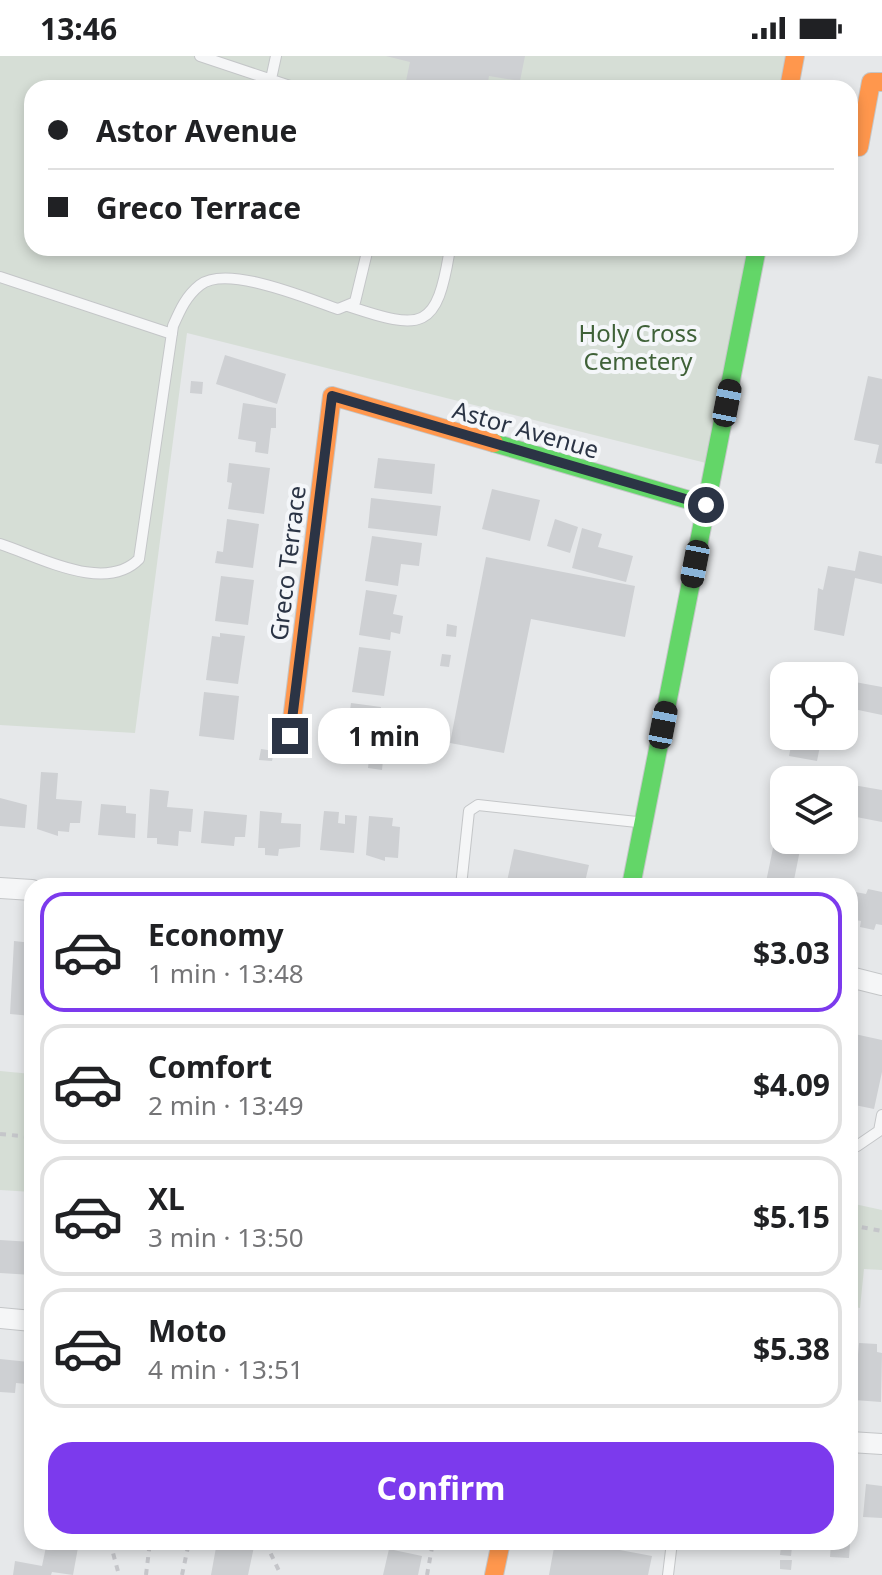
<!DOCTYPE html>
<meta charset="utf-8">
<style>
body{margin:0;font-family:"Noto Sans",sans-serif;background:#f2f2f2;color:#202124;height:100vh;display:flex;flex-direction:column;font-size:30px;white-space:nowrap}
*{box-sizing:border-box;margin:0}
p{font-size:26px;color:#757577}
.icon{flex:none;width:44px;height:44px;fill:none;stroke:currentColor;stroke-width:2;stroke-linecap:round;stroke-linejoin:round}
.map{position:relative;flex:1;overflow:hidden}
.details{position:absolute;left:24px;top:822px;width:834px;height:672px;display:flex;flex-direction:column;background:#fff;border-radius:24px;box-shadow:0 4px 12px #0003}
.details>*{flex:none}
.hud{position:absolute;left:24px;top:24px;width:834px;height:176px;border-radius:24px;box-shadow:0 4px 12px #0003;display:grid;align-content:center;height:176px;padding:0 24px;background:#fff}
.tools{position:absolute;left:770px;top:606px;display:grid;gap:16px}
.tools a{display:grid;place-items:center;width:88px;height:88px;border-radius:16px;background:#fff;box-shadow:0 4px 12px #0003;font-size:40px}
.end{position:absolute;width:36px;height:36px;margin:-18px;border:10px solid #2b3445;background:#fff;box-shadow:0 0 0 4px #fff}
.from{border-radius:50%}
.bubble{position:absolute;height:56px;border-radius:24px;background:#fff;box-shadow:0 4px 12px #0003;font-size:26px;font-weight:700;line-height:56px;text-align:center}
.car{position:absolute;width:24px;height:48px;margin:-24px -12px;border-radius:10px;box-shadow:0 0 6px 2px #0007;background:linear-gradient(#222 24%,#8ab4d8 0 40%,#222 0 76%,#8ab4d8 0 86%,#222 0)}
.hud b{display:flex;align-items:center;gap:28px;height:76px;font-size:30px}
.hud b+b{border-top:2px solid #e0e0e0}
.hud i{width:20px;height:20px;background:#202124}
ul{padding:14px 0 0;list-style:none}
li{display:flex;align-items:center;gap:24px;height:120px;margin:0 16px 12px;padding:0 8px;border:4px solid #e0e0e0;border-radius:24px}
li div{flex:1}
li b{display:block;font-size:30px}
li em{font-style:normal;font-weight:700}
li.on{border-color:#7c3aed}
li>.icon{width:72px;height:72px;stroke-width:1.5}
.action{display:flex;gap:16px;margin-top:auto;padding:16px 24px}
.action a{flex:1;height:92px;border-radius:24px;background:#7c3aed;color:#fff;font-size:32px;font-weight:700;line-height:92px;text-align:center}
.status{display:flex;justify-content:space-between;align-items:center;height:56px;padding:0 40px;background:#fff;direction:ltr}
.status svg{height:22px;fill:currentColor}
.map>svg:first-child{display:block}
</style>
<div class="status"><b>13:46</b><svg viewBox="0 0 49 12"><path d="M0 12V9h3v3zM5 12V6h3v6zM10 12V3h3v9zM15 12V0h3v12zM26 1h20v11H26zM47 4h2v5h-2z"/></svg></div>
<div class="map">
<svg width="882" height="1519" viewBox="0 0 882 1519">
<rect width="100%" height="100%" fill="#e6e8ea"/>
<path fill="#d6ded6" d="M0,0H795L789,32H32V192H757L714,409L187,277L135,677L0,669Z
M0,1015L32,1018V1136L0,1134Z
M850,1147L882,1154V1214L864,1213L860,1252L850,1250Z"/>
<path fill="#ced0d3" d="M386,0H525L520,25L489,20L487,32H445L406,25L410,6Z
M225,299L286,318L277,348L216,328Z
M868,320L882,323V408L875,407L879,389L854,384Z
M191,325L203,326L202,338L190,337Z
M243,347L276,352V372H271L268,398L255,396L256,386L238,383Z
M378,402L435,408L432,438L374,432Z
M229,407L270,412L264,458L228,453L232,427L227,426Z
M492,433L540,444L530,485L482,473Z
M371,442L441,450L437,480L368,472Z
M227,463L259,468L253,512L215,507L217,495L223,496Z
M555,463L578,471L570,497L547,490Z
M582,472L602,478L598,491L633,500L626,526L572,512Z
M372,480L422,487L419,510L401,508L398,530L365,525Z
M859,495L882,500V528L855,522L844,580L814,574L818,532L823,534L828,510L855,515Z
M486,501L635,530L625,581L531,563L504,697L450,687Z
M221,520L254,524L248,569L215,565Z
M366,534L397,539L393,558L403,560L400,578L391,576L390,584L359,579Z
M447,568L457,570L456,581L446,580Z
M220,577L245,580L238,628L206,624L212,580L220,581Z
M359,591L391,595L384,640L352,636Z
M442,598L451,599L449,611L440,610Z
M844,624L882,631V659L844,651Z
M204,636L239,640L234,684L199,680Z
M351,647L381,651L377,686L370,685L369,696L345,692Z
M793,680H822L817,705L789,700Z
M261,693L274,695L272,705L259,704Z
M369,703L383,704L382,714L368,712Z
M41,716L58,717L56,743L82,745L80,767H70L69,776L58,775V780L37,773Z
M853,729L882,734V766L846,759Z
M150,733L169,735L167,751L193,753L191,776L179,775L178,790L157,788V782H147Z
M0,742L27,749L25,772L0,770Z
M101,748L126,750V757L136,758L135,782L98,779Z
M204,755L247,759L245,781H235L234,790L201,787Z
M260,755L282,757L281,767L301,768L300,791L279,793L278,800L265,799V792H258Z
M324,755L339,756L338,767L345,768V759L357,760L354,797L320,794Z
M369,760L393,762L392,770L400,771L398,802L385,801V805L366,799Z
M779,763L784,764V784H802L794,824L817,830L766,826Z
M514,793L589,809L584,830H506Z
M868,833L882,836V869L876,868L874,874L860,871L861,865L850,863V835L866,838Z
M14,885L32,887V960L10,958Z
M850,977L882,984V1016L874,1053L850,1048Z
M0,1184L32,1186V1219L0,1217Z
M859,1287L877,1288V1296L882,1297L881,1346L854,1344Z
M0,1303L29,1306L27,1328L16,1327L15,1337L0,1336Z
M866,1428L882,1430V1462L863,1461Z
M47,1486H79L73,1519L52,1516L51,1519H13L15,1505L42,1510Z
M217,1486H255L248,1519H211Z
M555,1486H577L652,1500L648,1519H549Z
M831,1487L850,1488L849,1502L830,1501Z
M781,1490L792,1491L791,1500L780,1499Z
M389,1493L422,1500L418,1519H383Z
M780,1504H792L791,1514L780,1513Z"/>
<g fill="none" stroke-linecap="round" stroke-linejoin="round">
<g stroke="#c4c6c8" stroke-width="12">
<path id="lane" d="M200,0L296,32
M271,23L276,0
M0,221L172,278
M348,250C423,275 437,275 450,192
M0,488C38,500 105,538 139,503L173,270C180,254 186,240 200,229C227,208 308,243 338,253L355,246L368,192
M461,830L469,755L478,749L637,766
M850,1089L857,1090L879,1075L882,1059
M668,1519L672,1486"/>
</g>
<g stroke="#c4c6c8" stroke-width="22">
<path id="street" d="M0,832L32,834
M850,921L882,929
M0,1262L32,1265
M850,1386L882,1388"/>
</g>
<g stroke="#c4c6c8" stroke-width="20">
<path id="fast" d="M494,387L706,449
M631,830L757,192"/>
</g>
<g stroke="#c4c6c8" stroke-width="20">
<path id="slow" d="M789,32L795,0
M859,91L871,26H882
M290,680L332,340L494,387
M494,1519L501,1486"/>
</g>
<path stroke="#c5c6ca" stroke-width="4" stroke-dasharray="6 6" stroke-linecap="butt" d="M0,1078L32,1081
M850,1169L882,1175
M110,1486L119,1519
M270,1486L269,1494L281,1519
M146,1519L150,1486
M182,1519L189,1486
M427,1519L433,1486"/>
<use href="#lane" stroke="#f5f6f7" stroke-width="10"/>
<use href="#street" stroke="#f5f6f7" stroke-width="20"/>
<use href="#fast" stroke="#63d668" stroke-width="18"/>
<use href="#slow" stroke="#ff974d" stroke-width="18"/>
</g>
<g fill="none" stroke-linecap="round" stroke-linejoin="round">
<path stroke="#2b3445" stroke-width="10" d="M290,680L332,340L706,449"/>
</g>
<g text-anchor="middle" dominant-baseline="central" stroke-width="8" stroke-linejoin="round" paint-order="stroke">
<g font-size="24" fill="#3f6138" stroke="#f4f6f9">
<text x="638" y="276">Holy Cross<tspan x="638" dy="28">Cemetery</tspan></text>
</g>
<g font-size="24" fill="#2b3445" stroke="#f4f6f9">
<text transform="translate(526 373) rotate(16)">Astor Avenue</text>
<text transform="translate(287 507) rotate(-83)">Greco Terrace</text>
</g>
</g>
</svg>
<div class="tools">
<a><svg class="icon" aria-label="locate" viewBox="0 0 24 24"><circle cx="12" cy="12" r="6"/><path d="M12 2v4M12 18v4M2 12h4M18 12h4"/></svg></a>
<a><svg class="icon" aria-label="layers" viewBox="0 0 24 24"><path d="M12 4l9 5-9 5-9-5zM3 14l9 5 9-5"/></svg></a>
</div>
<i class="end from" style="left:706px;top:449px"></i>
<i class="end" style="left:290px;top:680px"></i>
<div class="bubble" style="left:318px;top:652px;width:132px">1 min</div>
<i class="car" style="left:727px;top:347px;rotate:11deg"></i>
<i class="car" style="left:695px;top:508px;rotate:191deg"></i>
<i class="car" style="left:663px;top:669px;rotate:11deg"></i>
<div class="hud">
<b><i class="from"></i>Astor Avenue</b>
<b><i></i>Greco Terrace</b>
</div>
<section class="details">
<ul>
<li class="on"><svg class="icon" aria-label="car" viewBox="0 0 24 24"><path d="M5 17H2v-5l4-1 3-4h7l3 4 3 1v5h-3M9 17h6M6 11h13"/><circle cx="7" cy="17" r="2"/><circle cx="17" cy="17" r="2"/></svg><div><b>Economy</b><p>1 min · 13:48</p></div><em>$3.03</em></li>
<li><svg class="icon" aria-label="car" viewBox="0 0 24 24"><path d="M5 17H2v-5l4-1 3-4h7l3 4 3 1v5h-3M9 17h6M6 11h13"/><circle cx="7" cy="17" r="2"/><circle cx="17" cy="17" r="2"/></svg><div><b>Comfort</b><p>2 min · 13:49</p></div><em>$4.09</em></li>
<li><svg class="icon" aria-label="car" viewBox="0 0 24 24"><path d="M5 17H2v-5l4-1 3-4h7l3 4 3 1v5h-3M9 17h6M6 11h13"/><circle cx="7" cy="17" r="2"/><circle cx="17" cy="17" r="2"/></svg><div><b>XL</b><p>3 min · 13:50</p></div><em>$5.15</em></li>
<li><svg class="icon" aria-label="car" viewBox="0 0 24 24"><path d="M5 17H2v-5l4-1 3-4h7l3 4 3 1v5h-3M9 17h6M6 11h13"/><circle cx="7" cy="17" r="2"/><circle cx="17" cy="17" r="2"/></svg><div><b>Moto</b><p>4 min · 13:51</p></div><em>$5.38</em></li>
</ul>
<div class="action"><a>Confirm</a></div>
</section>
</div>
